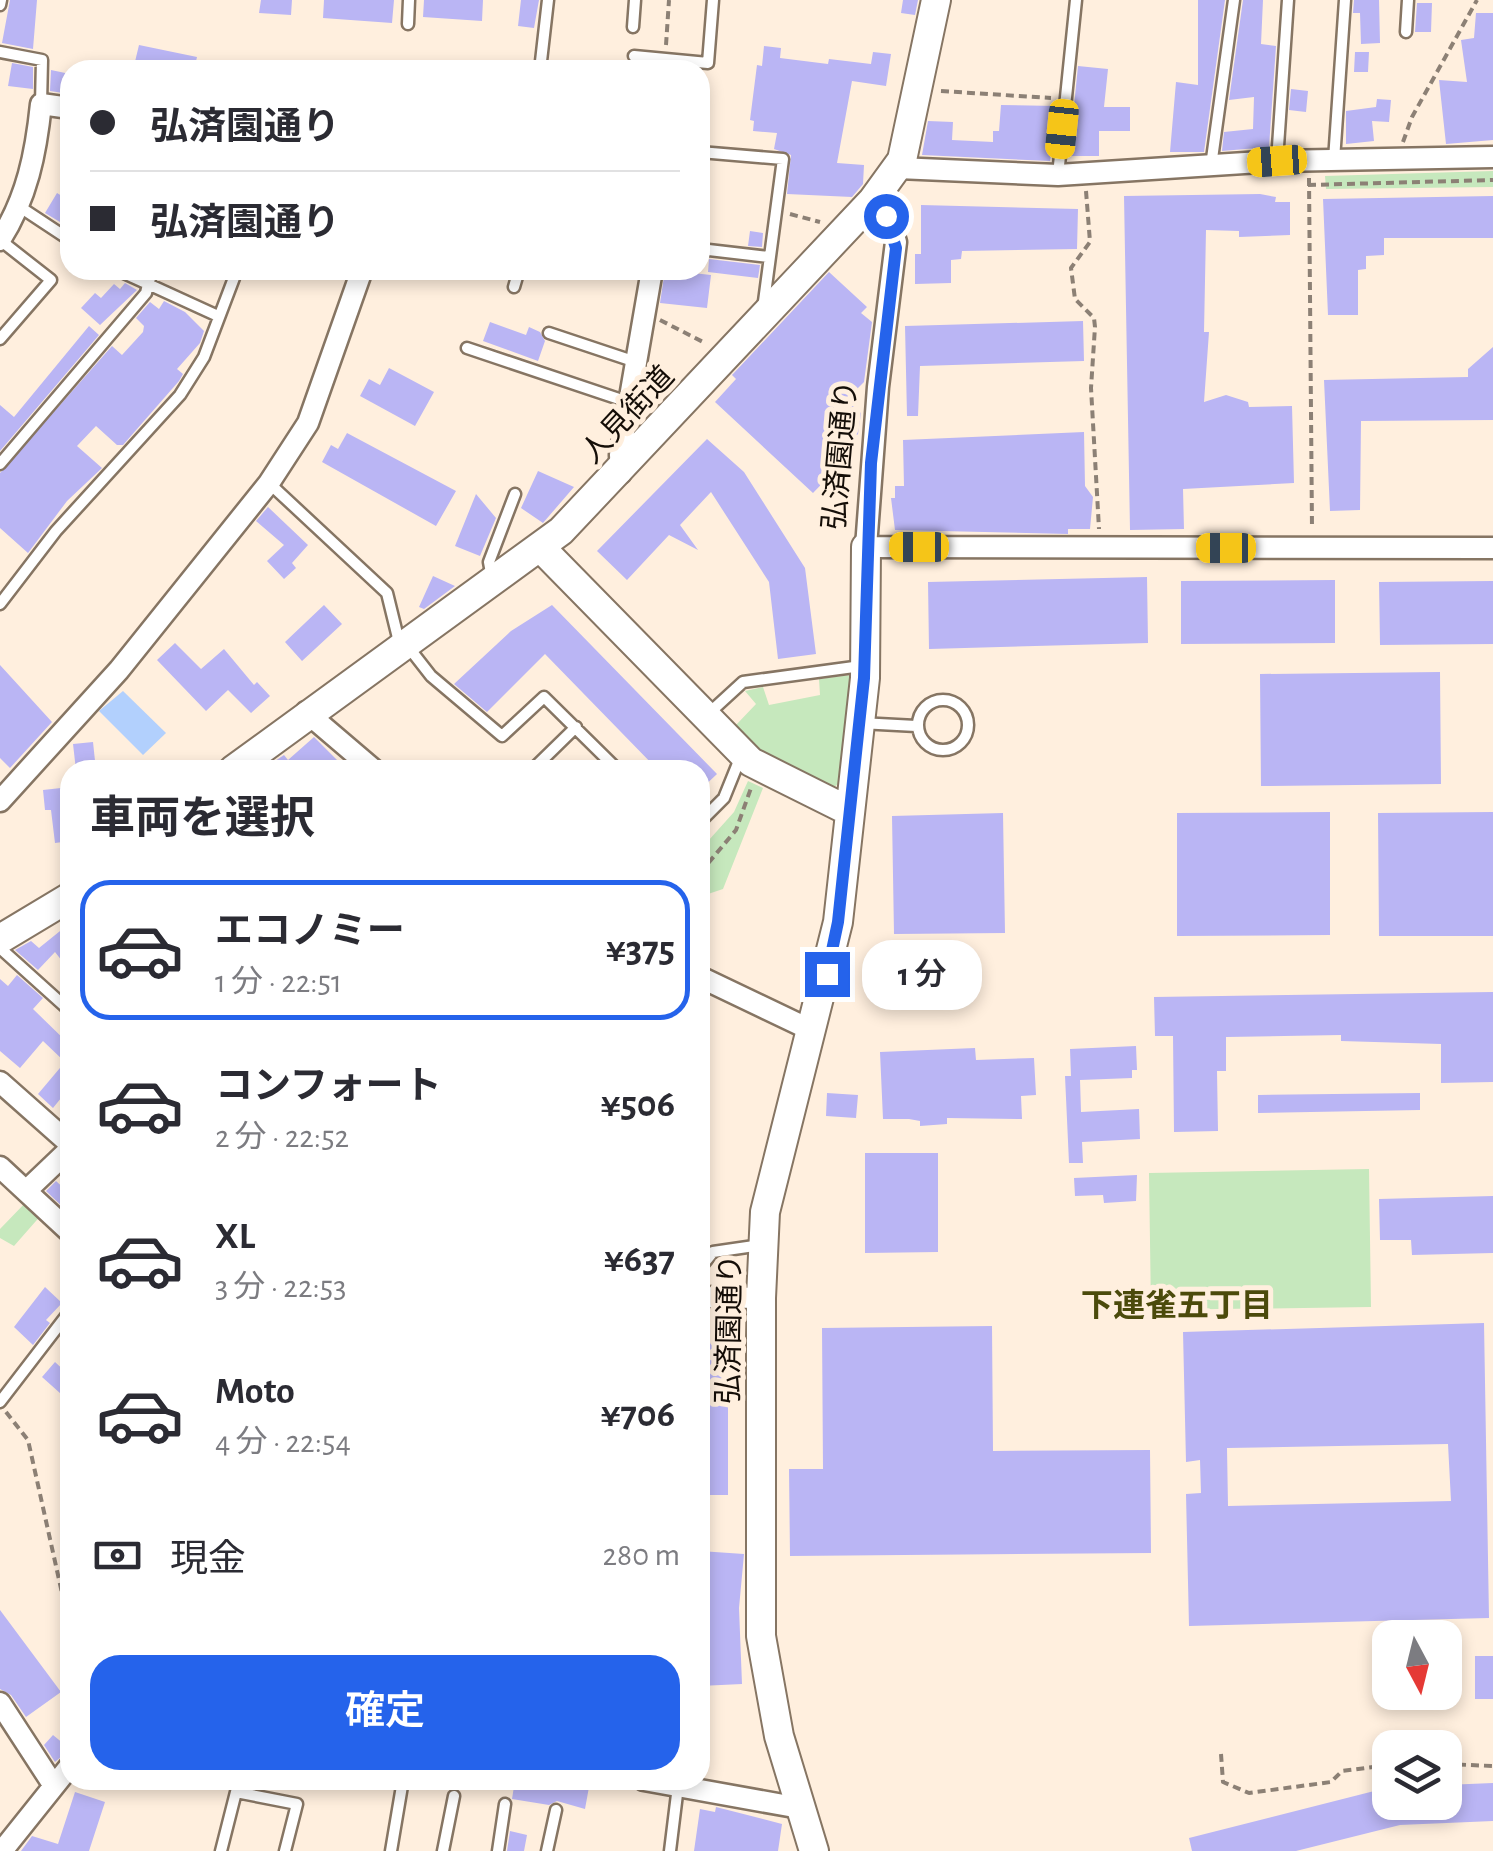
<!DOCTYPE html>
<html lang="ja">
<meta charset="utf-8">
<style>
body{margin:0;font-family:"Alegreya Sans","Noto Sans JP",sans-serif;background:#f7f7f7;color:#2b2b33;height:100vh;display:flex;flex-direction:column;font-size:38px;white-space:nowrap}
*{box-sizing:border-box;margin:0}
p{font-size:32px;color:#7c7c81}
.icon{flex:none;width:55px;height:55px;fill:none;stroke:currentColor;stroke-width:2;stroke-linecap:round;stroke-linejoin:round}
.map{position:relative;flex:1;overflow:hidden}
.panel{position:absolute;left:60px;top:760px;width:650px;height:1030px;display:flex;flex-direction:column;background:#fff;border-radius:30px;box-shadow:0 5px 15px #0003}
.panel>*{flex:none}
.hud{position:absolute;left:60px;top:60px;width:650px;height:220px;border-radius:30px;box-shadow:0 5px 15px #0003;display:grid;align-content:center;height:220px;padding:0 30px;background:#fff}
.needle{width:65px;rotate:173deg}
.tools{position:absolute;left:1372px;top:1620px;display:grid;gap:20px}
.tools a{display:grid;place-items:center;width:90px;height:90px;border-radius:20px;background:#fff;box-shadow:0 5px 15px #0003;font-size:50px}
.end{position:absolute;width:45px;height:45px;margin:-22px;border:12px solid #2563eb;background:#fff;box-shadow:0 0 0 5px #fff}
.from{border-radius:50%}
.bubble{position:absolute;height:70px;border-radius:30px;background:#fff;box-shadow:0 5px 15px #0003;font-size:32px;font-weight:600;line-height:70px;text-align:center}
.car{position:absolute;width:30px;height:60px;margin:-30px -15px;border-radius:12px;box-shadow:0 0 8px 2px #0007;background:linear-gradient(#f5c518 24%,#345 0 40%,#f5c518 0 76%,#345 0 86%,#f5c518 0)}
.hud b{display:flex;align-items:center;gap:35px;height:95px;font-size:38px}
.hud b+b{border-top:2px solid #e1e1e2}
.hud i{width:25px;height:25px;background:#2b2b33}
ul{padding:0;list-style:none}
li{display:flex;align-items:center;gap:30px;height:140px;margin:0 20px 15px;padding:0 10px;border:5px solid transparent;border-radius:30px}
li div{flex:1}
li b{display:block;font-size:38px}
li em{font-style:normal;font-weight:600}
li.on{border-color:#2563eb}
li>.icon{width:90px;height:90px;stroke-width:1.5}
h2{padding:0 30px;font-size:45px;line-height:120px}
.pay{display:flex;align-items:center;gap:25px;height:110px;padding:0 30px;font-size:38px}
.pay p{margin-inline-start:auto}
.primary-button{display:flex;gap:20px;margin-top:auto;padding:20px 30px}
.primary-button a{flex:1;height:115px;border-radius:30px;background:#2563eb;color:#fff;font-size:40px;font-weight:600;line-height:115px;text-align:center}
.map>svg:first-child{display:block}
</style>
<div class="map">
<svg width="1493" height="1851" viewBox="0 0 1493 1851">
<rect width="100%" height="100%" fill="#ffefde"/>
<path fill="#c6e8bd" d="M1493,171V187L1326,189L1325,176Z
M851,675L841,782L834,787L762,751L736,725L756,704L745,691L763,687L769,705L820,695L819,679Z
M748,781L763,788L723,889L708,894L700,889V850L734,812Z
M1369,1169L1371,1307L1151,1310L1149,1173Z
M28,1200L43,1213L14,1246L0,1238V1229Z"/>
<path fill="#b2d0fd" d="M123,691L166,733L143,755L99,711Z"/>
<path fill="#bab5f4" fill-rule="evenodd" d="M10,0H37L33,49L2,43Z
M261,0H292L291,15L259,13Z
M324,0H394L392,23L323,18Z
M424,0H483L482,21L423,17Z
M521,0H539L534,28L518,26Z
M903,0H918L915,15L901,13Z
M1198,0H1225L1204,152H1170L1176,82L1198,85Z
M1243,0H1263L1261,44L1276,46L1269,147L1222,151L1224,132L1253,129L1254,97L1229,100Z
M1354,0H1379L1380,43L1361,44L1360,13H1353Z
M1417,3H1432L1431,32H1415Z
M1476,13H1493V140L1446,144L1439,80L1467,82L1461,40L1474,38Z
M139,45L197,57L194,70H133Z
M764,46L781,48L780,58L828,64L829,59L871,64L873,52L891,54L886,86L852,81L837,163L864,165L863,184L852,197L787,194L791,155L774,149L777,133L753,131L754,121L750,120L757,65L762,66Z
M1355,52H1369L1368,72H1354Z
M12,63L33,67V89L8,86Z
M1078,66L1108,69L1104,107H1130V131H1099V156H1069Z
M51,70L70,74V94L50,91Z
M1291,89L1308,91L1306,112L1289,110Z
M1377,99L1391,100L1389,122L1372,121L1374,141L1346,144V111L1376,107Z
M1001,105L1056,106L1050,161L922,155L928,121L953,122L952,140L993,142V131H999Z
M57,193L70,201V228L45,213Z
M1260,194L1276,197L1275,202H1290V235L1239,237V231L1206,230L1204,332H1209L1204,402L1226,395L1248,402L1249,407L1292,406L1294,483L1183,489L1184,529L1130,530L1124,196Z
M1493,196V238H1384V255L1366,256V269L1358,270V315H1328L1323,199Z
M921,205L1078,209L1077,249L962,251L961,259L951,260V283L915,284V254H921Z
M750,231L763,233L762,247L748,246Z
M709,259L760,265L758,278L708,272Z
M665,270L711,275L707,308L660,303Z
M829,272L867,307L861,313L872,322L864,382L846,400L861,413L858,434L834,458L840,465L813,493L715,402L736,379L732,375Z
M125,283L137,290L100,325L81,308L95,293L101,298L114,284L120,289Z
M164,301L185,312L204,331L200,343L177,369L183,374L179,381L123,445H117L96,426L77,446L102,468L67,501L28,553L0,528V473L112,346L122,355L143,332L144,326L136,318L150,302L159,309Z
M1083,321L1084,361L920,366L918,416H907L905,326Z
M490,322L526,335L529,327L540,332L545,341L538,361L483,341Z
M89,326L99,335L0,451V405L14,417Z
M1493,347V420L1361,421L1360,510L1330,511L1324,380L1468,377V369Z
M389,368L434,392L415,426L360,396L369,379L380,385Z
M1084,432L1085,486L1093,497L1090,529H1068V534L895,530L891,498H895V486H904L903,440Z
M347,433L456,491L436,526L322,462L331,445L338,449Z
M707,439L744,472L805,568L816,654L778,659L769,582L711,492L680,525L698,550L669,535L627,580L597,551Z
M538,471L574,487L543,523L521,508Z
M476,494L496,518L480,556L455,546Z
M268,507L308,545L292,563L296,568L284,579L267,561L284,545L256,521Z
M433,576L455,586L424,609L419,607Z
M1147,577L1148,643L929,649L928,582Z
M1335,580V643L1181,644V581Z
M1493,581V644L1380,645L1379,582Z
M324,605L342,624L302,661L285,642Z
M552,605L717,774L700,790V770H658L545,654L487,712L454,684L511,631Z
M175,643L201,669L224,649L254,685L257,682L270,696L251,713L228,690L206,711L157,660Z
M0,665L52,722L10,768L0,758Z
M1440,672L1441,784L1261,786L1260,674Z
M314,737L347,770H277L272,763L284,755L288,760Z
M93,742L96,770H76L73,744Z
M70,787V841L55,843L51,810H45L43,790Z
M1330,812V935L1177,936V813Z
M1493,812V936H1379L1378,813Z
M1003,813L1005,933L894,934L892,816Z
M70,923V971L55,952L38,970L15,950L31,941L39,948Z
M17,975L43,998L33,1009L70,1045V1087L53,1108L38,1094L65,1062L43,1041L20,1068L0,1051V979L8,986Z
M1493,992V1082L1441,1083V1044L1341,1041V1035L1226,1037V1071H1217L1218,1131L1174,1132L1173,1036H1155L1154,997Z
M1136,1046L1137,1070H1132V1078L1080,1080L1081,1112L1139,1109L1140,1139L1082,1142L1083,1163H1069L1065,1076H1071L1070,1049Z
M975,1048L976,1060L1034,1058L1036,1095L1021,1096L1022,1119L947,1118V1124L920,1126V1121L909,1119H883L880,1052Z
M827,1093L858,1095L856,1118L826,1116Z
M1420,1093V1110L1258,1113V1095Z
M865,1153H938V1252L865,1253Z
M1137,1175L1136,1201L1104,1203L1103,1195L1075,1196L1074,1178Z
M56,1181L70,1194L65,1209L46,1191Z
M1493,1196V1253L1412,1255L1411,1240H1380L1379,1199Z
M45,1287L62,1303L46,1320L50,1323L33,1345L14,1327Z
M1484,1323L1489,1618L1189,1626L1186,1494L1201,1493L1200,1460L1186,1462L1183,1332ZM1448,1444L1451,1501L1228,1506L1227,1448Z
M992,1326L993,1451L1150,1450L1151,1553L790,1556L789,1469H823L822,1328Z
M700,1330H728V1495H700Z
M55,1362L70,1376V1402L42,1377Z
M700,1551L744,1554L739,1608L742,1684L700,1686Z
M0,1610L61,1692L26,1717L11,1695L0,1689Z
M1475,1656H1493V1699H1475Z
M53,1735L70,1749L55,1762L44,1745Z
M515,1780H559L589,1787L585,1809L557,1801L549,1805L512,1799Z
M1493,1783V1821L1400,1825L1296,1851H1192L1189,1838L1390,1787V1802H1445V1785Z
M75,1792L105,1802L89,1851H21L32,1836L58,1844Z
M716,1807L782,1824L778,1851H694L700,1809L715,1812Z
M510,1831L527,1835L524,1851H507Z"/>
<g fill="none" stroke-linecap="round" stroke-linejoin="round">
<g stroke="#867563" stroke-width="15">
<path id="lane" d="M0,5L1,0
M408,24L409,0
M633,27L635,0
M1406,32L1408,0
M0,52L42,60L41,104
M634,56L708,63L713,0
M540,70L548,0
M700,152L783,159L763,309
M1334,160L1345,0
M1277,161L1288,0
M1211,166L1234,0
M1058,175L1076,0
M20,207L70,240
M700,249L769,257
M153,270L148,284L218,316
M514,287L519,270
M549,333L636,362
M0,339L51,280L0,240
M467,348L628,402
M0,464L146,293L148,284L117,270
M269,483L387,593L400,646
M492,578L489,562L515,494
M0,604L56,531L180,395L204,357L237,270
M406,644L431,676L502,736L544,697L618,770
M918 725a25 25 0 1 1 50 0a25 25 0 1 1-50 0Z
M707,715L743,682L854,667
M860,723L916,726
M532,770L576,727
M700,822L724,798L741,756
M0,948L70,1011
M700,1268L713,1252L761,1245
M0,1402L70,1311
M221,1851L236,1792L297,1804L285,1851
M391,1851L403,1780
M443,1851L454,1796
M498,1851L505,1804
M547,1851L556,1810
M670,1851L678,1786"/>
</g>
<g stroke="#867563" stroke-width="25">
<path id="street" d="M898,168L1058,175L1277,161L1493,157
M873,200L890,222L896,242L878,387L866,547L1493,548
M0,240C27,198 36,153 41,104L70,108
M621,473L620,455L652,270
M306,712L374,770
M0,801L119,670L269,483L308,423L362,270
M700,977L813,1031
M0,1082L70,1144
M0,1167L70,1232
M27,1190L70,1149
M700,1297L761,1298
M0,1703L54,1786
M644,1780L800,1808
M2,1851L70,1766"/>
</g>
<g stroke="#867563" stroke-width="32">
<path id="secondary" d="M541,548L751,762L847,810
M233,770L561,531L873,200L902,160L936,0
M0,939L70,897
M814,1851L779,1736L761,1636V1298L765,1212L838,922L865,678L866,547"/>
</g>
<path stroke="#8c8075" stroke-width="4" stroke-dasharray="8 5" stroke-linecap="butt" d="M666,45L669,0
M941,91L1051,98
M1403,142L1412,117L1477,0
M1309,178L1312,528
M1308,185L1493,180
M1086,191L1090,242L1071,268L1075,299L1094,318L1095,327L1091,388L1099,529
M790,214L820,222
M660,320L705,343
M700,873L736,830L751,788
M6,1412L28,1440L70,1629
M1221,1754L1223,1782L1249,1793L1331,1782L1342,1771L1390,1765
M1445,1764L1493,1766"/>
<use href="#lane" stroke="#fff" stroke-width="10"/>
<use href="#street" stroke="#fff" stroke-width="20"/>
<use href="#secondary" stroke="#fff" stroke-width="28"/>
</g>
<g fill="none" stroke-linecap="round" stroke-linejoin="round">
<path stroke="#2563eb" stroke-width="12" d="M827,974L838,922L864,678L871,463L896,248L886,216"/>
</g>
<g text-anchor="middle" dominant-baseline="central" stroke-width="10" stroke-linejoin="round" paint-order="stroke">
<g font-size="30" fill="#150e08" stroke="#ffefde">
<text transform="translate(628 415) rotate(-47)">人見街道</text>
<text transform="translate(841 455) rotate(-85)">弘済園通り</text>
<text transform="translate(730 1329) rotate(-89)">弘済園通り</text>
</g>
<g font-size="32" font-weight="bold" fill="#4b4a0b" stroke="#ffefde">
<text x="1177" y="1306">下連雀五丁目</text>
</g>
</g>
</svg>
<div class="tools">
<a><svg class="needle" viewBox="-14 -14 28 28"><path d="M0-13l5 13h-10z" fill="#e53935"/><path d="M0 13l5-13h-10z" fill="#7c7c81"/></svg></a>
<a><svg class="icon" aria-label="layers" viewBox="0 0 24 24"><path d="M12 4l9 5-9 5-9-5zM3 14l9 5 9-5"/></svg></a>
</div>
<i class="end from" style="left:886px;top:216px"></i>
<i class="end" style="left:827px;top:974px"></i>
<div class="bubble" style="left:862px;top:940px;width:120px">1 分</div>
<i class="car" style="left:1062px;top:129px;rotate:186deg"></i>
<i class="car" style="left:1277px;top:161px;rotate:266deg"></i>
<i class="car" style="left:919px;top:547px;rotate:270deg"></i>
<i class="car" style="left:1226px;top:548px;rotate:270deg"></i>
<div class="hud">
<b><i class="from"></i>弘済園通り</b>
<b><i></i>弘済園通り</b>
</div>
<section class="panel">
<h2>車両を選択</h2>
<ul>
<li class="on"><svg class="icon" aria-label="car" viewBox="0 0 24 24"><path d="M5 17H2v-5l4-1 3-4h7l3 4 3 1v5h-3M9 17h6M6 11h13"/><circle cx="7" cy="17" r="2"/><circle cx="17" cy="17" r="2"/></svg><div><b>エコノミー</b><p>1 分 · 22:51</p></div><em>¥375</em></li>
<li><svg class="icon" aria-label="car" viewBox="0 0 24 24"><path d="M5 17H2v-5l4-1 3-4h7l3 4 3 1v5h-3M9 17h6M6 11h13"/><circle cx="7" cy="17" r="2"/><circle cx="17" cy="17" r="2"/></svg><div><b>コンフォート</b><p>2 分 · 22:52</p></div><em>¥506</em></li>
<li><svg class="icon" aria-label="car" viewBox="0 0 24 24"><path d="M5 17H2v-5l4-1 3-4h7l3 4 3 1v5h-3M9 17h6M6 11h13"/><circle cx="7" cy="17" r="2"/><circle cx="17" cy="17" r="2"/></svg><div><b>XL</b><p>3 分 · 22:53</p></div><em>¥637</em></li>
<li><svg class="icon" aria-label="car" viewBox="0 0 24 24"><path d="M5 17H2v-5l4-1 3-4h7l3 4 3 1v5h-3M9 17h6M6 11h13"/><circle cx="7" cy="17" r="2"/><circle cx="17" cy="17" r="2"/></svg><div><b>Moto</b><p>4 分 · 22:54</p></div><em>¥706</em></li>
</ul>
<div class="pay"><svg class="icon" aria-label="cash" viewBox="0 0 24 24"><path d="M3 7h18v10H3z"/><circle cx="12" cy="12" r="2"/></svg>現金<p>280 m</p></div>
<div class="primary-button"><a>確定</a></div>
</section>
</div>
